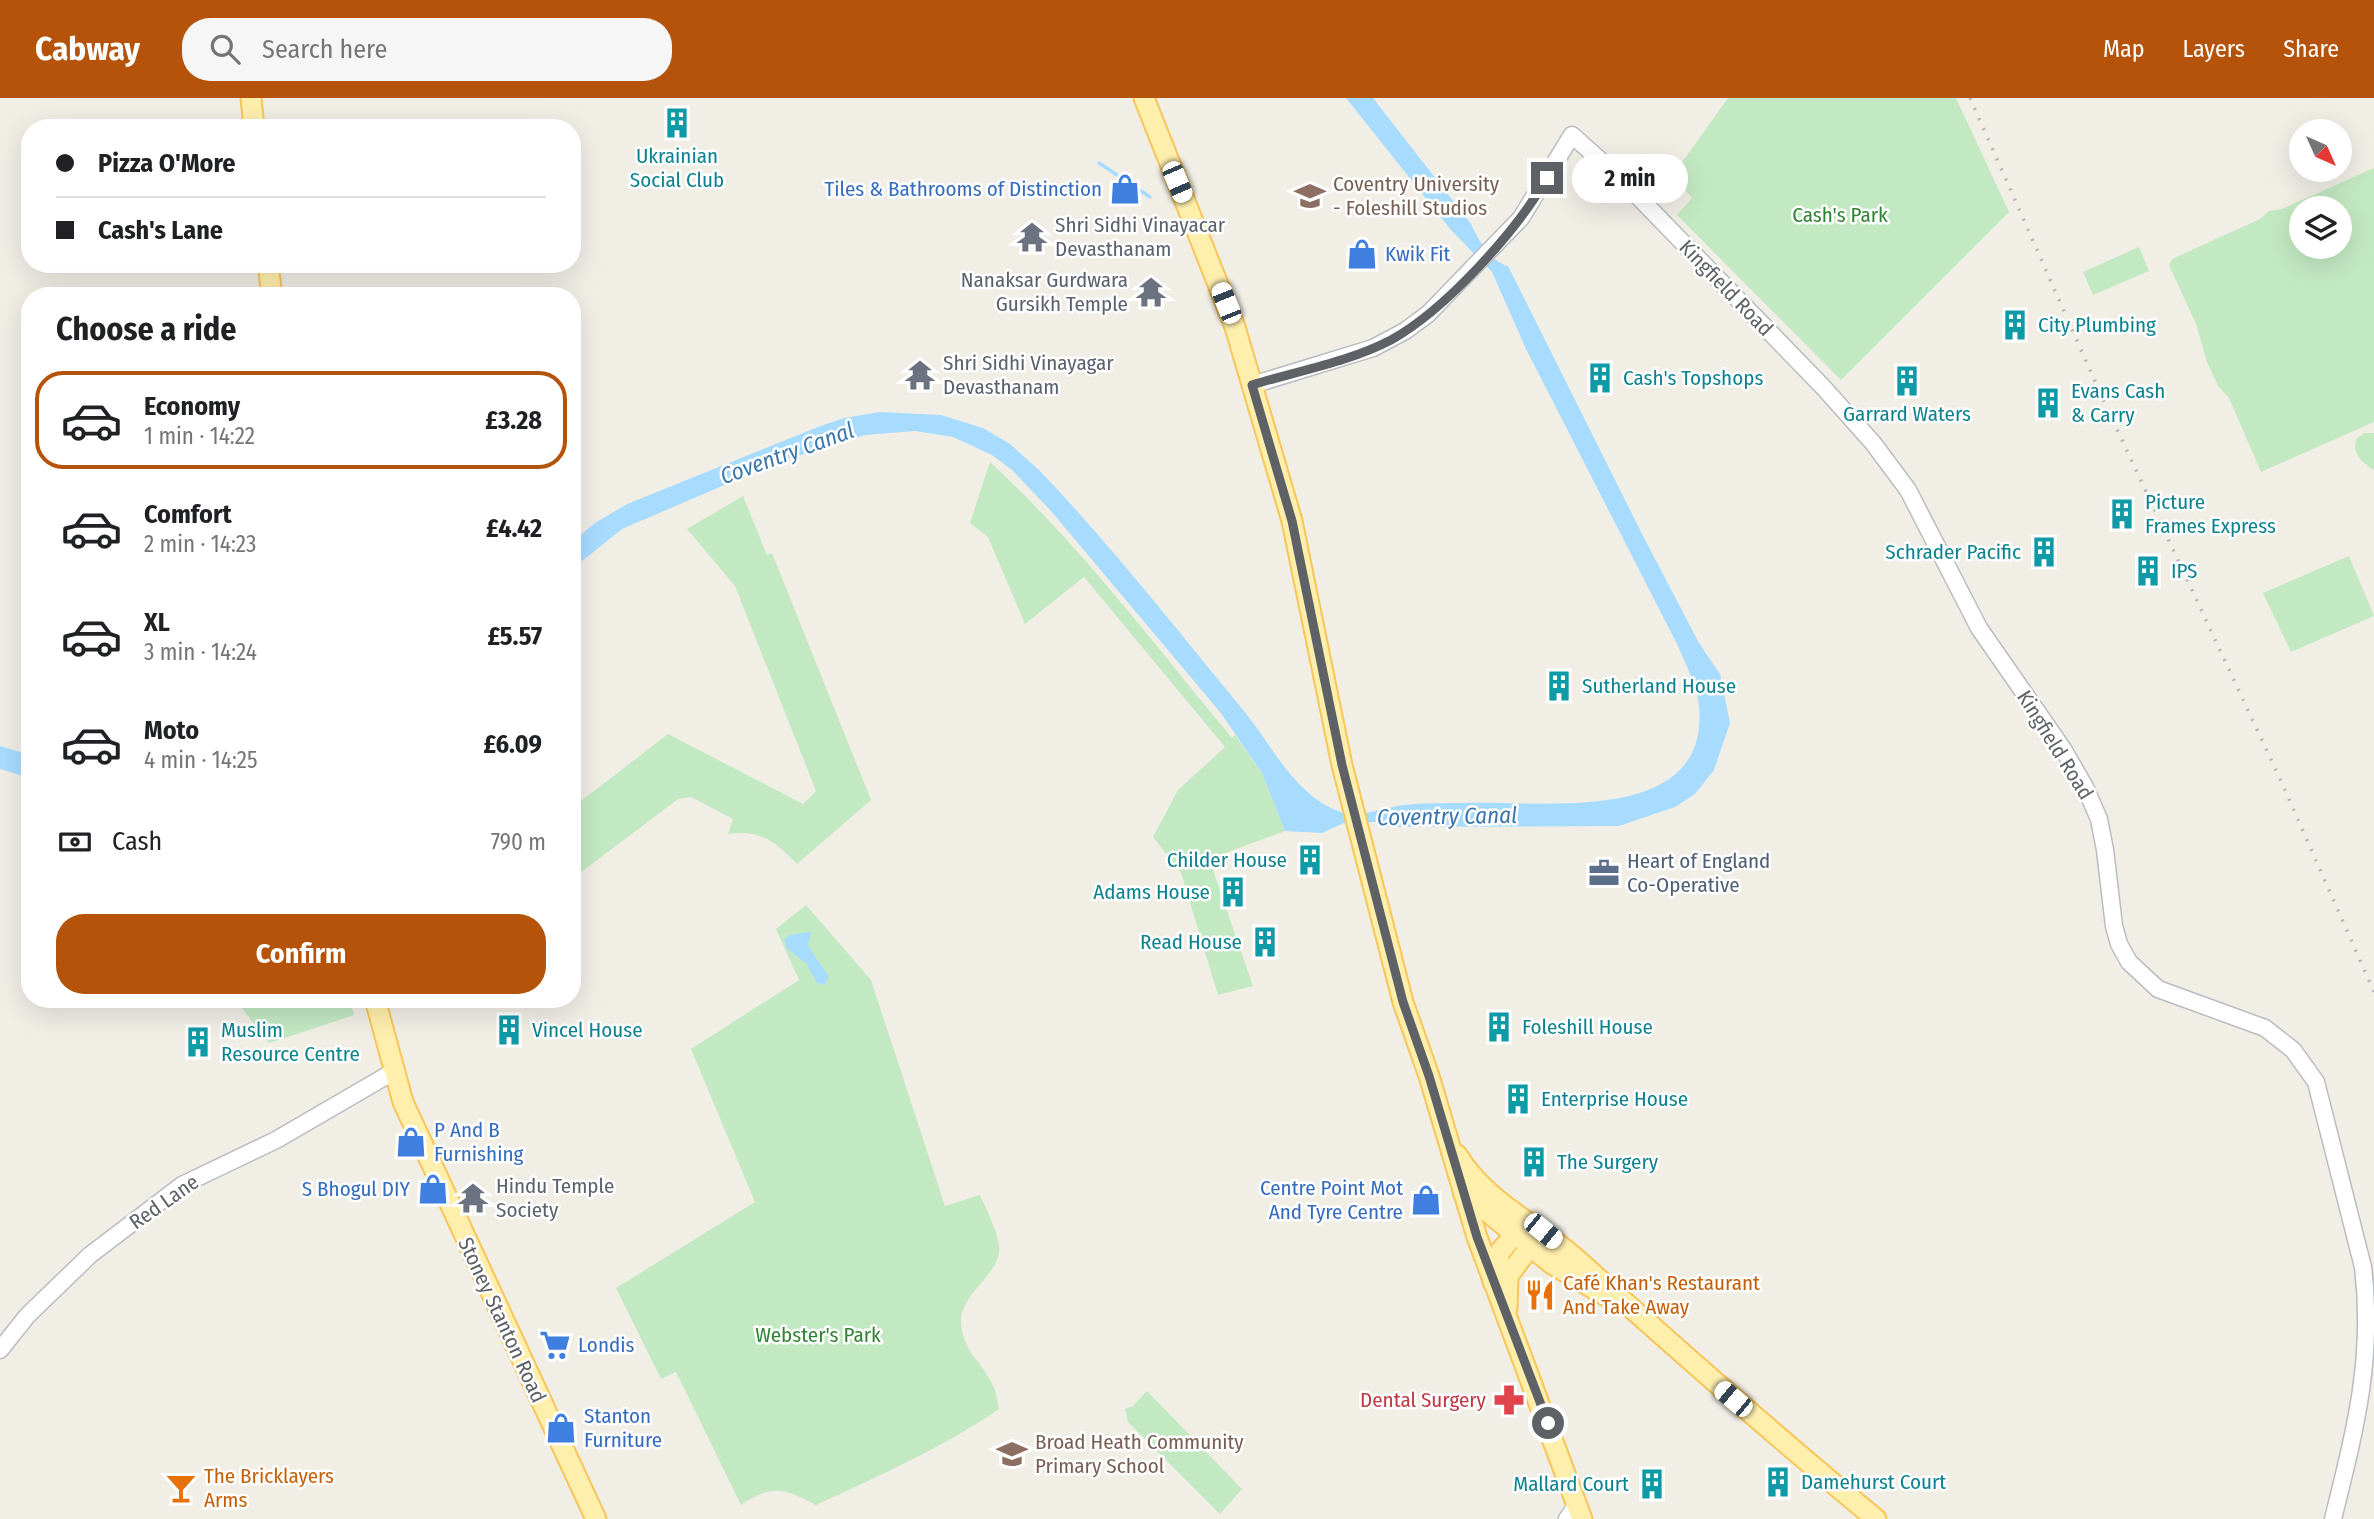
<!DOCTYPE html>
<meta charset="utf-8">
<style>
body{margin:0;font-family:"Fira Sans Condensed",sans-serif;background:#f6f6f6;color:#202124;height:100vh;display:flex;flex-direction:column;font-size:26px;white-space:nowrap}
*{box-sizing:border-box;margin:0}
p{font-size:23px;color:#757577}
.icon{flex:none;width:38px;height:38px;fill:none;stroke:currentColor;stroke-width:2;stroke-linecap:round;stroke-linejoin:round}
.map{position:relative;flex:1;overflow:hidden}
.side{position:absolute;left:21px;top:189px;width:560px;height:721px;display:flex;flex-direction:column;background:#fff;border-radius:28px;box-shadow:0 7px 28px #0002}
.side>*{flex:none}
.banner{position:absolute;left:21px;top:21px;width:560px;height:154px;border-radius:28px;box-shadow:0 7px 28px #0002;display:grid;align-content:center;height:154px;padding:0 35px;background:#fff}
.needle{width:46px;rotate:135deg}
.fabs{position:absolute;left:2289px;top:21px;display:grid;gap:14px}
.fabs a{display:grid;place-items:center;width:63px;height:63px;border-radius:50%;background:#fff;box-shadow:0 7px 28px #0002;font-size:35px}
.end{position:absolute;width:32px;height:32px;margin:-16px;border:9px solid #5e6267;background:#fff;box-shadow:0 0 0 4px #fff}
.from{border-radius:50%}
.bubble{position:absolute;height:49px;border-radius:24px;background:#fff;box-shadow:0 7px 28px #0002;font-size:23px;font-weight:700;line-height:49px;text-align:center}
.car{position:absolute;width:21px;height:42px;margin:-21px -10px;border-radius:9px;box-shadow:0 0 5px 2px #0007;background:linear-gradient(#fff 24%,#345 0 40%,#fff 0 76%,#345 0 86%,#fff 0)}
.banner b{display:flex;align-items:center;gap:24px;height:66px;font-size:26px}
.banner b+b{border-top:2px solid #e0e0e0}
.banner i{width:18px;height:18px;background:#202124}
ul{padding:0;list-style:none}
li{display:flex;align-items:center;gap:21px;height:98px;margin:0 14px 10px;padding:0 21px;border:4px solid transparent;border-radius:28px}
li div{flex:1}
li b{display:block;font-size:26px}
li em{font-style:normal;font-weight:700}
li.active{border-color:#b45309}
li>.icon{width:63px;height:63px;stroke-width:1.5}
h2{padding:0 35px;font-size:32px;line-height:84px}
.pay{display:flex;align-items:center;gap:18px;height:77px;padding:0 35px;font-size:26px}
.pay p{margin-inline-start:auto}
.primary-button{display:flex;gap:14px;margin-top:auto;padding:14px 35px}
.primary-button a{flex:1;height:80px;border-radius:28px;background:#b45309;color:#fff;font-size:28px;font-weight:700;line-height:80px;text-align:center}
header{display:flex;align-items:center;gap:42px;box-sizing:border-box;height:98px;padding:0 35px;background:#b45309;color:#fff}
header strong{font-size:33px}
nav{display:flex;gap:38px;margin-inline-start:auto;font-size:24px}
.search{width:490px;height:63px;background:#f6f6f6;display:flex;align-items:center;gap:18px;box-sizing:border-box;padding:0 24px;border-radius:28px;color:#757577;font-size:26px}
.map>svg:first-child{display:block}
</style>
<header>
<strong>Cabway</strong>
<div class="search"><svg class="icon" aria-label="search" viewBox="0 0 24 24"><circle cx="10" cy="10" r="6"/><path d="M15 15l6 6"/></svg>Search here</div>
<nav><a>Map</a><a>Layers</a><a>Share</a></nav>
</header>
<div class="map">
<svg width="2374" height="1421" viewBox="0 0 2374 1421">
<rect width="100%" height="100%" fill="#f1eee6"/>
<path fill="#c3e9c2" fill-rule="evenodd" d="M1728,0H1956L2009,114L1841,282L1677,117L1692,100L1673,77Z
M2374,70V324L2261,374L2229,300L2218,288L2207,264L2196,226L2169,167L2172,161L2260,121L2269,113L2282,111ZM2340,110V149H2301V110Z
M2139,149L2149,173L2093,197L2083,174Z
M2365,335H2374V372C2361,364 2351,355 2357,340Z
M990,364C1080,447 1154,546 1232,640L1235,637L1262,675L1285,733L1209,761L1253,888L1218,897L1181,775L1153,739L1178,692L1225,649L1084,479L1025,526L988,439L970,425Z
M743,398L767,457L772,455L871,702L797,766C776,744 760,731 728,736L733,721L691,699L678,701L572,781V710L668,636L803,706L816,693L735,488L687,431Z
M2349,458L2374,518L2291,554L2263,495Z
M806,807L871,882L945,1108L980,1097C987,1113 996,1130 999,1147C1003,1175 961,1194 961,1223C962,1255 984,1264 994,1290C996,1296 998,1304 999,1311C942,1350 879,1378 816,1407C784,1390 772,1386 741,1407L676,1274L661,1281L616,1190L755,1104L691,951L799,882L776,831Z
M235,901H350L354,917L269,945Z
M1147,1293L1242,1391L1220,1416L1128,1324L1125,1311L1133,1308Z"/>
<path fill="#a8dcff" d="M1346,0H1373L1471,126C1479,142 1489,163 1508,168L1640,432L1699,545L1720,576L1730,625L1714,672L1695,696L1675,709L1619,728L1387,729L1377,724L1344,725L1322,735L1285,733L1262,675L1220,614L1051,413L1012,372L992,357L953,339L915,333L865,337L778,364L622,431L572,471V444L595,425L627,406L818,329L844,320L880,314L941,317L983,330L1010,346L1039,372C1112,448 1177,532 1244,613C1270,645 1287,682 1322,705C1353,725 1371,712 1403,707C1424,705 1445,705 1466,705C1543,702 1710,729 1699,608C1697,588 1686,567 1678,548L1526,251L1492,174L1451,132Z
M0,648L30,657V680L0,671Z
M811,834L808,848L829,879L825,887L817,885L806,865L786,850L785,842L789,837Z"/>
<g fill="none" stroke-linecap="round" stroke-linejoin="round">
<path stroke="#a8dcff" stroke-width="3.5" d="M1099,65L1150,99"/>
<g stroke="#b9bcc0" stroke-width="19">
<path id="minor" d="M1252,287L1373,250L1405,233L1428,216L1521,120L1572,37L1620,80L1823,289L1873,345L1908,392L1979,530L2063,651L2085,689L2099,721L2105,752L2114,828L2119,846L2129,864L2158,891L2265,930L2293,952L2316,984L2363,1169C2374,1261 2355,1332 2333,1421
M0,1252L27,1218L90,1157L182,1087L276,1042L393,974
M1567,1421L1577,1406"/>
</g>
<g stroke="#f8c658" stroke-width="23">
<path id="major" d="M251,0L254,30
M1144,0L1235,229L1292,423L1342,667L1403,904L1429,978L1477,1139L1582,1421
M268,166L272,198
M375,901L403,1004L596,1421
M1457,1057C1486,1105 1541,1128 1581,1165C1678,1252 1775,1338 1876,1421
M1463,1094L1552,1166L1608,1199
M1493,1184L1500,1154L1521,1128
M1507,1210L1508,1178L1536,1141"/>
</g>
<use href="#minor" stroke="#fff" stroke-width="16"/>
<use href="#major" stroke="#ffefad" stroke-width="19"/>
<path stroke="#b5b6b7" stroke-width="3.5" stroke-dasharray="2 9" stroke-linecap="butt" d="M1970,0L2101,297L2281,683L2374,894"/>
</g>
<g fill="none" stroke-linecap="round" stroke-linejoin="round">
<path stroke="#5e6267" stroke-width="9" d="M1547,80C1516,134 1445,212 1391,242C1349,264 1297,273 1252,287L1292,423L1342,667L1403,904L1429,978L1477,1139L1548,1325"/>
</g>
<defs>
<g id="building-bare" transform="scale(2.415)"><path d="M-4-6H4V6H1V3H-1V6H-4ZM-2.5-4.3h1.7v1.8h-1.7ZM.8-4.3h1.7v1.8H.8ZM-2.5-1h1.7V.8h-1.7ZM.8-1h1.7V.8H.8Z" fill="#0f9aa8" stroke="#fff" stroke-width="2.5" paint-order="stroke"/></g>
<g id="shop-bare" transform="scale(2.415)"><path d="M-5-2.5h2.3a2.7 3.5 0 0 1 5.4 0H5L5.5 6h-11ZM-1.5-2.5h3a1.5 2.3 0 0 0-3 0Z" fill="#3f7fe0" stroke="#fff" stroke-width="2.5" paint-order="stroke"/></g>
<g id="university-bare" transform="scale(2.415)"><path d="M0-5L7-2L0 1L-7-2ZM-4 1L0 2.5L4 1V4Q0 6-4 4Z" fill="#8d6e63" stroke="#fff" stroke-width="2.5" paint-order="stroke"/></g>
<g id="temple-bare" transform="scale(2.415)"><path d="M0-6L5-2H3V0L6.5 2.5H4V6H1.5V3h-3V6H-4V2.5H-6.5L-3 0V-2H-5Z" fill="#6b7280" stroke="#fff" stroke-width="2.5" paint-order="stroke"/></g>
<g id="office-bare" transform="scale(2.415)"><path d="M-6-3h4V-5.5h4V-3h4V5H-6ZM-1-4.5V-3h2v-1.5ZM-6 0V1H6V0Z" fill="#5c6f8a" stroke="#fff" stroke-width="2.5" paint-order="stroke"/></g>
<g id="restaurant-bare" transform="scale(2.415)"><path d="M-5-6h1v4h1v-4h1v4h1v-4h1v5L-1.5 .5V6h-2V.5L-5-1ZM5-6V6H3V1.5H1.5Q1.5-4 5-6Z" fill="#e8710a" stroke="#fff" stroke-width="2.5" paint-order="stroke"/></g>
<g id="supermarket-bare" transform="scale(2.415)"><path d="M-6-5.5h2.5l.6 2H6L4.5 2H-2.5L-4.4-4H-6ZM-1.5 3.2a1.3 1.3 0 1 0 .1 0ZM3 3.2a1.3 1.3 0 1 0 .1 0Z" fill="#3f7fe0" stroke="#fff" stroke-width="2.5" paint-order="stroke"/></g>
<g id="pharmacy-bare" transform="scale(2.415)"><path d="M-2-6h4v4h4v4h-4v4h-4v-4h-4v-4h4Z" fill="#e0444e" stroke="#fff" stroke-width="2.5" paint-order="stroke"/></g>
<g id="school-bare" transform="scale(2.415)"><path d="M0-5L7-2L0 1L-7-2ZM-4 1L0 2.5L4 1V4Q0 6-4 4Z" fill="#8d6e63" stroke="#fff" stroke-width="2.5" paint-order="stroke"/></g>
<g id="bar-bare" transform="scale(2.415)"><path d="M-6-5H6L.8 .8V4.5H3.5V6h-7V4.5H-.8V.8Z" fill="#e8710a" stroke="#fff" stroke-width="2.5" paint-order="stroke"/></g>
</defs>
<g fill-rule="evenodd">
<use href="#building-bare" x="677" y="25"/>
<use href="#shop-bare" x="1125" y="91"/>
<use href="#university-bare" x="1310" y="98"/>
<use href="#temple-bare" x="1032" y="139"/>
<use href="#shop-bare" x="1362" y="156"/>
<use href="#temple-bare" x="1151" y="194"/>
<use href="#building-bare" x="2015" y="227"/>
<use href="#temple-bare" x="920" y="277"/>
<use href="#building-bare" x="1600" y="280"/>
<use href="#building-bare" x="1907" y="283"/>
<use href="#building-bare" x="2048" y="305"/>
<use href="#building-bare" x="2122" y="416"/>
<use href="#building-bare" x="2044" y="454"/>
<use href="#building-bare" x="2148" y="473"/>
<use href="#building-bare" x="1559" y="588"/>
<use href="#building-bare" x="1310" y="762"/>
<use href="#office-bare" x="1604" y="775"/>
<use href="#building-bare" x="1233" y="794"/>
<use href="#building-bare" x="1265" y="844"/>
<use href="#building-bare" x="1499" y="929"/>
<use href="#building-bare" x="509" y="932"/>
<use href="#building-bare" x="198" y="944"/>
<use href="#building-bare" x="1518" y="1001"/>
<use href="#shop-bare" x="411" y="1044"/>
<use href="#building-bare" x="1534" y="1064"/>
<use href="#shop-bare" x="433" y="1091"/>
<use href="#temple-bare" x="473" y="1100"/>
<use href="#shop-bare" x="1426" y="1102"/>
<use href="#restaurant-bare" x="1540" y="1197"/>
<use href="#supermarket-bare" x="555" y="1247"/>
<use href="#pharmacy-bare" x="1509" y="1302"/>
<use href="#shop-bare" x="561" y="1330"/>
<use href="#school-bare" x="1012" y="1356"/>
<use href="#building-bare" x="1778" y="1384"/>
<use href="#building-bare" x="1652" y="1386"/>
<use href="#bar-bare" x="181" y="1390"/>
</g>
<g text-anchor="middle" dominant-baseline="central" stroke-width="5" stroke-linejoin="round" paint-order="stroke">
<g font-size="21" fill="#0d838f" stroke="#fff" text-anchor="start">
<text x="677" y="58" text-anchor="middle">Ukrainian<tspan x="677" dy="24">Social Club</tspan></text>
<text x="2038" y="227">City Plumbing</text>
<text x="1623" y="280">Cash's Topshops</text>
<text x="2071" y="293">Evans Cash<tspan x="2071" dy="24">&amp; Carry</tspan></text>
<text x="1907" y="316" text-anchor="middle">Garrard Waters</text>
<text x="2145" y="404">Picture<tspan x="2145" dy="24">Frames Express</tspan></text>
<text x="2021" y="454" text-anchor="end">Schrader Pacific</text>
<text x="2171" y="473">IPS</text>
<text x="1582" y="588">Sutherland House</text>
<text x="1287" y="762" text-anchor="end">Childer House</text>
<text x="1210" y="794" text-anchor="end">Adams House</text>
<text x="1242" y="844" text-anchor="end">Read House</text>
<text x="1522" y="929">Foleshill House</text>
<text x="221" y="932">Muslim<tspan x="221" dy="24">Resource Centre</tspan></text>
<text x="532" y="932">Vincel House</text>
<text x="1541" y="1001">Enterprise House</text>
<text x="1557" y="1064">The Surgery</text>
<text x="1801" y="1384">Damehurst Court</text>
<text x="1629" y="1386" text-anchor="end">Mallard Court</text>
</g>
<g font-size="21" fill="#785e54" stroke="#fff" text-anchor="start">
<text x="1333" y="86">Coventry University<tspan x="1333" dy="24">- Foleshill Studios</tspan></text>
<text x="1035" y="1344">Broad Heath Community<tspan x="1035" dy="24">Primary School</tspan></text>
</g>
<g font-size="21" fill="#366cbe" stroke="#fff" text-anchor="start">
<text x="1102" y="91" text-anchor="end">Tiles &amp; Bathrooms of Distinction</text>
<text x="1385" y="156">Kwik Fit</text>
<text x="434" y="1032">P And B<tspan x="434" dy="24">Furnishing</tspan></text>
<text x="1403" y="1090" text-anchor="end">Centre Point Mot<tspan x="1403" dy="24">And Tyre Centre</tspan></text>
<text x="410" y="1091" text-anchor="end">S Bhogul DIY</text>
<text x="578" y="1247">Londis</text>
<text x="584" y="1318">Stanton<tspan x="584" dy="24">Furniture</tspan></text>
</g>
<g font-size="21" fill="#308331" stroke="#fff">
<text x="1840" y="117">Cash's Park</text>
<text x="818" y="1237">Webster's Park</text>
</g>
<g font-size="21" fill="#5b616d" stroke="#fff" text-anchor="start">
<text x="1055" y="127">Shri Sidhi Vinayacar<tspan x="1055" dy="24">Devasthanam</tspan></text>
<text x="1128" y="182" text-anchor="end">Nanaksar Gurdwara<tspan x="1128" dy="24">Gursikh Temple</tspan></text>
<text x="943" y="265">Shri Sidhi Vinayagar<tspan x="943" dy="24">Devasthanam</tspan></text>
<text x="496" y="1088">Hindu Temple<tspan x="496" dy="24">Society</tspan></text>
</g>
<g font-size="21" fill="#5e6267" stroke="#fff">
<text transform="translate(1726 190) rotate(46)">Kingfield Road</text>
<text transform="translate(2055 647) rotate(58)">Kingfield Road</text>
<text transform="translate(164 1104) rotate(-35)">Red Lane</text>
<text transform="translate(502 1222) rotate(65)">Stoney Stanton Road</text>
</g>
<g font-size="21" fill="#4e5e75" stroke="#fff" text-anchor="start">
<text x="1627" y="763">Heart of England<tspan x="1627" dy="24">Co-Operative</tspan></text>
</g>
<g font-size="21" fill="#c56008" stroke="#fff" text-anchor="start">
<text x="1563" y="1185">Café Khan's Restaurant<tspan x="1563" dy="24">And Take Away</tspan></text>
<text x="204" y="1378">The Bricklayers<tspan x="204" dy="24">Arms</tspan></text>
</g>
<g font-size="21" fill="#be3a42" stroke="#fff" text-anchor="end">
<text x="1486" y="1302">Dental Surgery</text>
</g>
<g font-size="23" font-style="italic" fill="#3c77ad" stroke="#fff">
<text transform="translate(787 355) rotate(-20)">Coventry Canal</text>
<text transform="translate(1447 718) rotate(-1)">Coventry Canal</text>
</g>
</g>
</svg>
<div class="fabs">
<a><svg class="needle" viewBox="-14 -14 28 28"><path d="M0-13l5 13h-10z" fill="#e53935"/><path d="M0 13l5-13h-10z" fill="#757577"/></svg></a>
<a><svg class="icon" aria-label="layers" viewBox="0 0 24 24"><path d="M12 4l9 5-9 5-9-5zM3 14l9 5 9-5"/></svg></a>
</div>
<i class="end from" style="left:1548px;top:1325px"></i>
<i class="end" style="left:1547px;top:80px"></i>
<div class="bubble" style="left:1572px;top:56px;width:116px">2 min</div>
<i class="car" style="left:1177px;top:84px;rotate:157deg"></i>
<i class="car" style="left:1226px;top:205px;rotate:338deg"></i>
<i class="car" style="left:1543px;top:1133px;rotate:129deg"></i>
<i class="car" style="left:1733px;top:1301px;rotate:310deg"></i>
<div class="banner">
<b><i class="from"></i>Pizza O'More</b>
<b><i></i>Cash's Lane</b>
</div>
<section class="side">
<h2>Choose a ride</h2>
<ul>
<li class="active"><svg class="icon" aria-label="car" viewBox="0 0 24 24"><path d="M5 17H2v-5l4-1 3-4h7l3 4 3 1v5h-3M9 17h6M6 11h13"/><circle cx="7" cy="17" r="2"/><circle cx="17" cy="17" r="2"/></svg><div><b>Economy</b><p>1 min · 14:22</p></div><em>£3.28</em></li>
<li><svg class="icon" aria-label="car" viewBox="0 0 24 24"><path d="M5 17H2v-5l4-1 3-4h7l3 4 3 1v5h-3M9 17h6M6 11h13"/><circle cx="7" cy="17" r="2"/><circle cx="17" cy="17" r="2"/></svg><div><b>Comfort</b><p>2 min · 14:23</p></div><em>£4.42</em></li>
<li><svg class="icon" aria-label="car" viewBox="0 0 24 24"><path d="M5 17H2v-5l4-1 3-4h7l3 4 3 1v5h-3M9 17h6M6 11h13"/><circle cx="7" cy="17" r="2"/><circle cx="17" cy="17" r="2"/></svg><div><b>XL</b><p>3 min · 14:24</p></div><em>£5.57</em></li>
<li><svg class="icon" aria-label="car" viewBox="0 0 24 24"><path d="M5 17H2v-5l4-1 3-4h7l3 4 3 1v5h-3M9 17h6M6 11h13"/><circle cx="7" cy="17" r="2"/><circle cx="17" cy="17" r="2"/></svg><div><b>Moto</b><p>4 min · 14:25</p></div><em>£6.09</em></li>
</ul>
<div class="pay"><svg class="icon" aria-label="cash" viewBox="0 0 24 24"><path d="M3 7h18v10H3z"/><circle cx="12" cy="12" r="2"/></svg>Cash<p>790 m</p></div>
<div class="primary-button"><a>Confirm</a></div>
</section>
</div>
